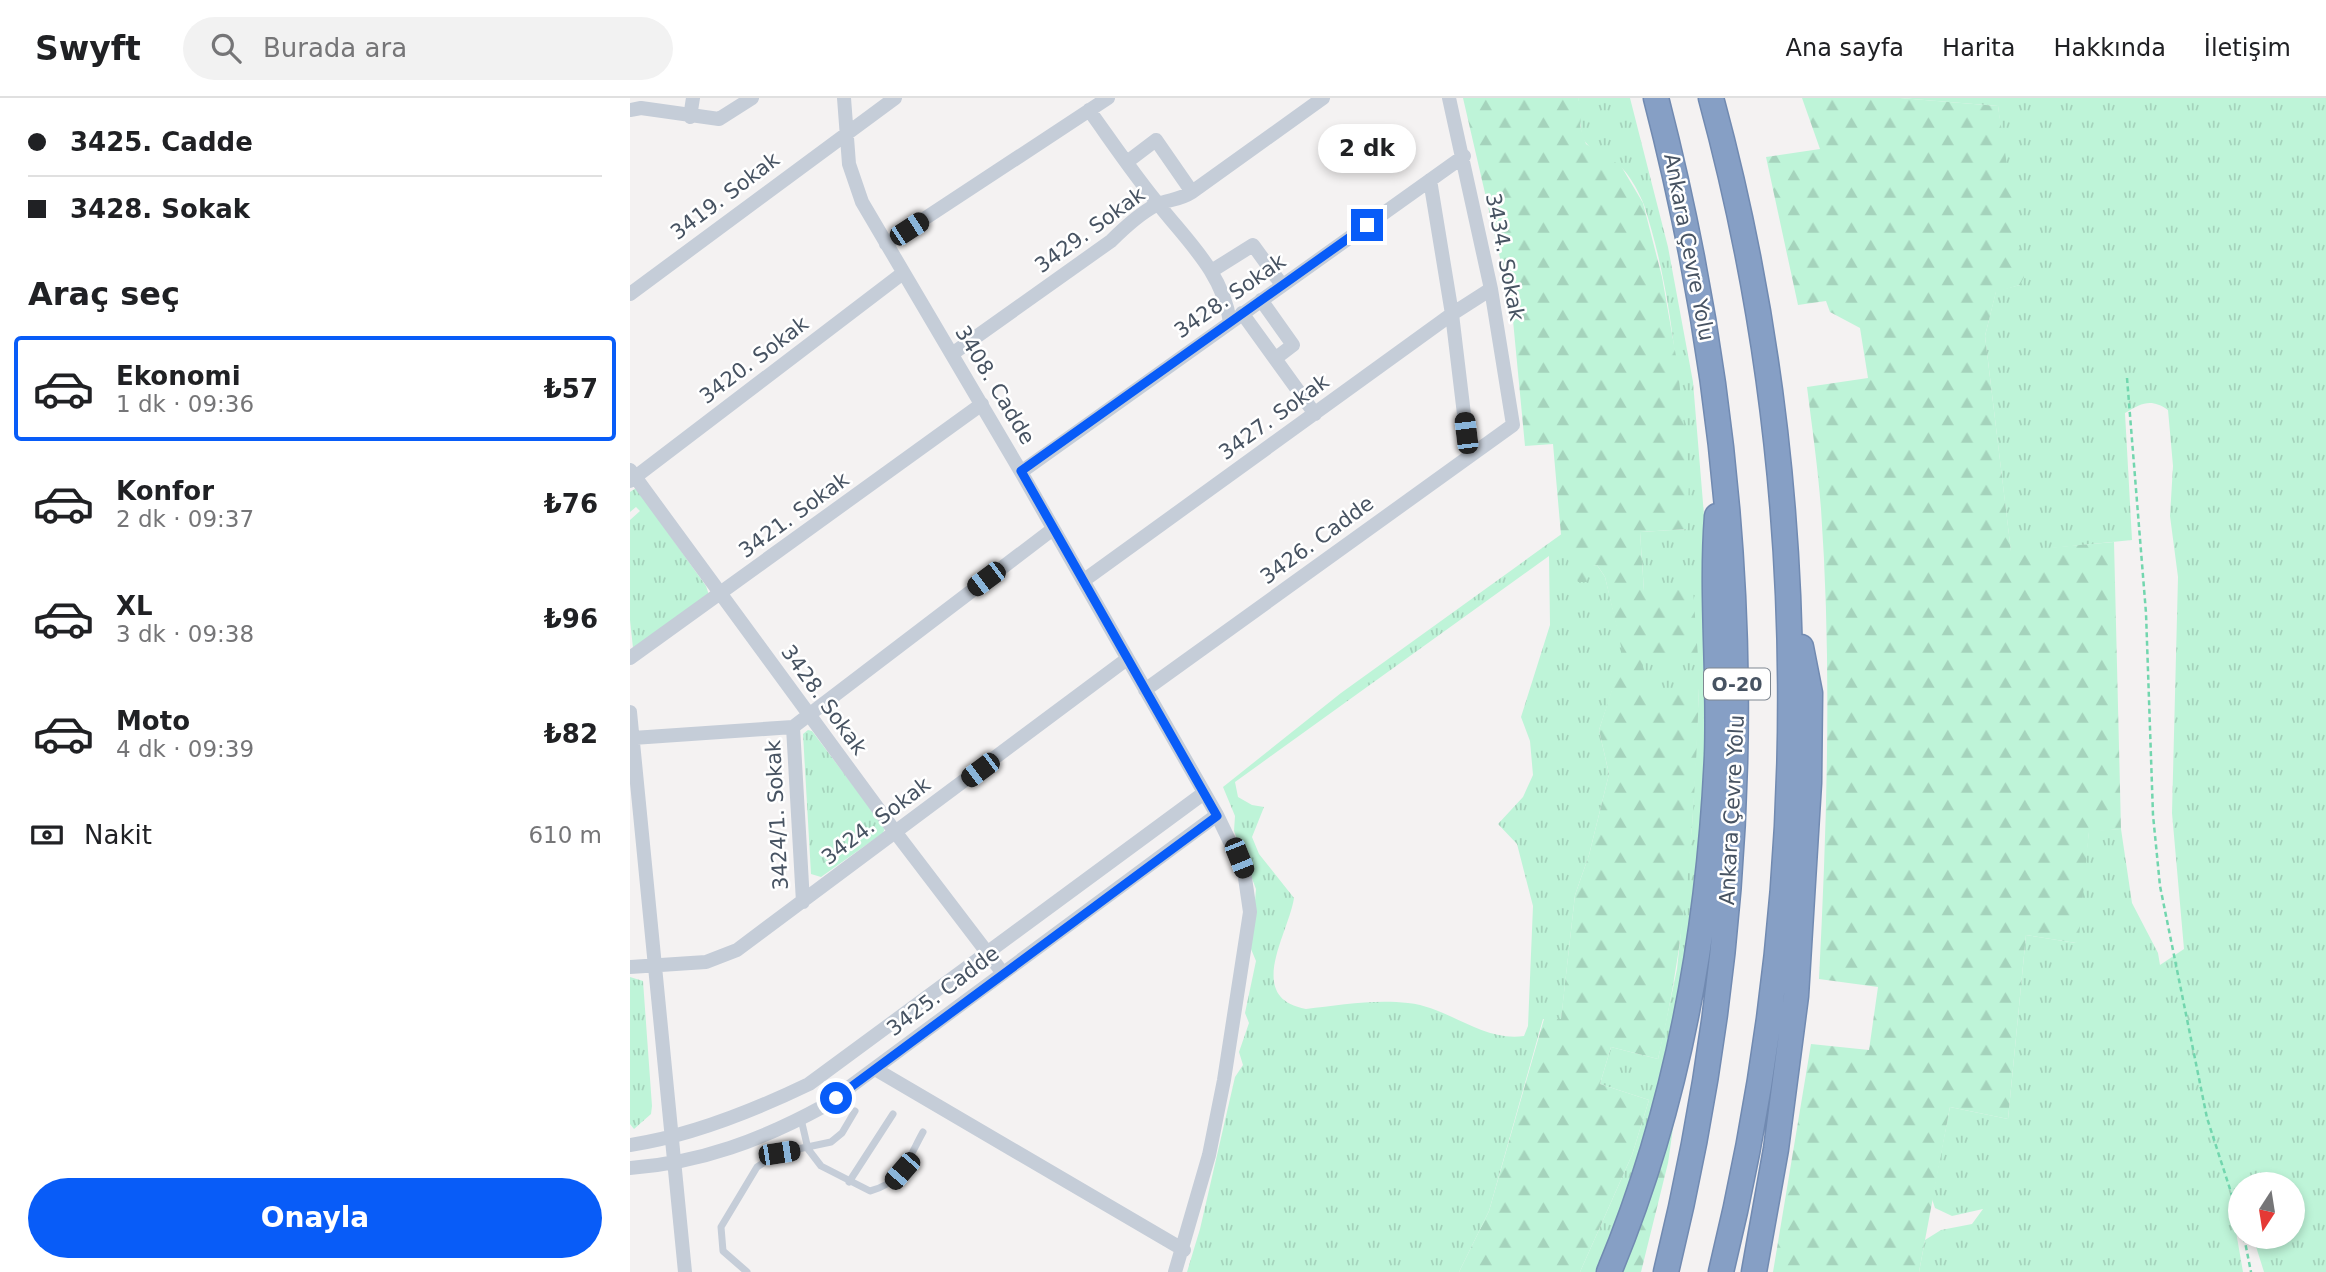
<!DOCTYPE html>
<html lang="tr">
<meta charset="utf-8">
<style>
body{margin:0;font-family:"DejaVu Sans",sans-serif;background:#f2f2f2;color:#202124;height:100vh;display:flex;flex-direction:column;font-size:26px;white-space:nowrap}
*{box-sizing:border-box;margin:0}
p{font-size:23px;color:#757577}
.icon{flex:none;width:38px;height:38px;fill:none;stroke:currentColor;stroke-width:2;stroke-linecap:round;stroke-linejoin:round}
.map{position:relative;flex:1;overflow:hidden}
.side{display:flex;flex-direction:column;background:#fff;width:630px}
.side>*{flex:none}
.banner{display:grid;align-content:center;height:154px;padding:0 28px;background:#fff}
.needle{width:46px;rotate:192deg}
.buttons{position:absolute;left:1598px;top:1074px;display:grid;gap:14px}
.buttons a{display:grid;place-items:center;width:77px;height:77px;border-radius:50%;background:#fff;box-shadow:0 4px 10px #0003;font-size:35px}
.end{position:absolute;width:32px;height:32px;margin:-16px;border:9px solid #085cf8;background:#fff;box-shadow:0 0 0 4px #fff}
.from{border-radius:50%}
.bubble{position:absolute;height:49px;border-radius:24px;background:#fff;box-shadow:0 4px 10px #0003;font-size:23px;font-weight:800;line-height:49px;text-align:center}
.car{position:absolute;width:21px;height:42px;margin:-21px -10px;border-radius:9px;box-shadow:0 0 5px 2px #0007;background:linear-gradient(#222 24%,#8ab4d8 0 40%,#222 0 76%,#8ab4d8 0 86%,#222 0)}
.banner b{display:flex;align-items:center;gap:24px;height:66px;font-size:26px}
.banner b+b{border-top:2px solid #e0e0e0}
.banner i{width:18px;height:18px;background:#202124}
ul{padding:0;list-style:none}
li{display:flex;align-items:center;gap:21px;height:105px;margin:0 14px 10px;padding:0 14px;border:4px solid transparent;border-radius:7px}
li div{flex:1}
li b{display:block;font-size:26px}
li em{font-style:normal;font-weight:800}
li.on{border-color:#085cf8}
li>.icon{width:63px;height:63px;stroke-width:1.5}
h2{padding:0 28px;font-size:32px;line-height:84px}
.pay{display:flex;align-items:center;gap:18px;height:77px;padding:0 28px;font-size:26px}
.pay p{margin-inline-start:auto}
.button{display:flex;gap:14px;margin-top:auto;padding:14px 28px}
.button a{flex:1;height:80px;border-radius:42px;background:#085cf8;color:#fff;font-size:28px;font-weight:800;line-height:80px;text-align:center}
header{display:flex;align-items:center;gap:42px;box-sizing:border-box;height:98px;padding:0 35px;background:#fff;border-bottom:2px solid #e0e0e0}
header strong{font-size:33px}
nav{display:flex;gap:38px;margin-inline-start:auto;font-size:24px}
.search{width:490px;height:63px;background:#f2f2f2;display:flex;align-items:center;gap:18px;box-sizing:border-box;padding:0 24px;border-radius:38px;color:#757577;font-size:26px}
main{display:flex;flex:1;min-height:0}
.map>svg:first-child{display:block}
</style>
<header>
<strong>Swyft</strong>
<div class="search"><svg class="icon" aria-label="search" viewBox="0 0 24 24"><circle cx="10" cy="10" r="6"/><path d="M15 15l6 6"/></svg>Burada ara</div>
<nav><a>Ana sayfa</a><a>Harita</a><a>Hakkında</a><a>İletişim</a></nav>
</header>
<main>
<section class="side">
<div class="banner">
<b><i class="from"></i>3425. Cadde</b>
<b><i></i>3428. Sokak</b>
</div>
<h2>Araç seç</h2>
<ul>
<li class="on"><svg class="icon" aria-label="car" viewBox="0 0 24 24"><path d="M5 17H2v-5l4-1 3-4h7l3 4 3 1v5h-3M9 17h6M6 11h13"/><circle cx="7" cy="17" r="2"/><circle cx="17" cy="17" r="2"/></svg><div><b>Ekonomi</b><p>1 dk · 09:36</p></div><em>₺57</em></li>
<li><svg class="icon" aria-label="car" viewBox="0 0 24 24"><path d="M5 17H2v-5l4-1 3-4h7l3 4 3 1v5h-3M9 17h6M6 11h13"/><circle cx="7" cy="17" r="2"/><circle cx="17" cy="17" r="2"/></svg><div><b>Konfor</b><p>2 dk · 09:37</p></div><em>₺76</em></li>
<li><svg class="icon" aria-label="car" viewBox="0 0 24 24"><path d="M5 17H2v-5l4-1 3-4h7l3 4 3 1v5h-3M9 17h6M6 11h13"/><circle cx="7" cy="17" r="2"/><circle cx="17" cy="17" r="2"/></svg><div><b>XL</b><p>3 dk · 09:38</p></div><em>₺96</em></li>
<li><svg class="icon" aria-label="car" viewBox="0 0 24 24"><path d="M5 17H2v-5l4-1 3-4h7l3 4 3 1v5h-3M9 17h6M6 11h13"/><circle cx="7" cy="17" r="2"/><circle cx="17" cy="17" r="2"/></svg><div><b>Moto</b><p>4 dk · 09:39</p></div><em>₺82</em></li>
</ul>
<div class="pay"><svg class="icon" aria-label="cash" viewBox="0 0 24 24"><path d="M3 7h18v10H3z"/><circle cx="12" cy="12" r="2"/></svg>Nakit<p>610 m</p></div>
<div class="button"><a>Onayla</a></div>
</section>
<div class="map">
<svg width="1696" height="1174" viewBox="0 0 1696 1174">
<defs>
<pattern id="grass-tufts" width="24" height="20" patternUnits="userSpaceOnUse" patternTransform="scale(1.75)"><rect width="24" height="20" fill="#bef4d8"/><path d="M3 7l-1-3M5 7V3M7 7l1-3M15 17l-1-3M17 17v-4M19 17l1-3" fill="none" stroke="#a5d3bc"/></pattern>
<pattern id="forest-firs" width="22" height="20" patternUnits="userSpaceOnUse" patternTransform="scale(1.75)"><rect width="22" height="20" fill="#bef4d8"/><path d="M5 1l3.5 6h-7zM16 11l3.5 6h-7z" fill="#a5d3bc"/></pattern>
</defs>
<rect width="100%" height="100%" fill="#f4f2f2"/>
<path fill="url(#grass-tufts)" fill-rule="evenodd" d="M948,0H1000L1038,149L1063,284L1075,429L1079,637L1057,880L1009,1069L967,1174H950L1002,1057L1019,1002L970,986L981,949L1028,961L1047,871L1062,728L1069,591L1013,590V559H1067L1014,493L1010,434L1058,431C1051,322 1048,211 1014,107C1010,96 998,73 988,67C978,60 965,56 957,46C947,34 952,15 948,0Z
M1270,0H1696V1174H1634L1623,1139H1662V1087H1610V1096L1601,1105L1613,1174H1289L1295,1142L1311,1132L1342,1126L1353,1111L1322,1118L1305,1110L1302,1101L1320,1009L1378,1021L1396,837L1446,845L1459,733L1491,731L1502,805L1528,855L1530,867L1554,851L1542,715L1548,479L1540,418L1543,368L1538,312C1521,300 1512,305 1495,315L1502,442L1381,454L1355,238L1366,193L1390,187L1368,8Z
M6,390L76,488L79,497L3,550L0,522V422L10,413L6,409L0,414V394Z
M933,435C932,457 944,472 967,467L975,479L994,557L969,632L979,676L959,757L945,797L931,922L913,921L859,1113L829,1174H557L570,1131L605,979L613,967L609,954L619,925L615,915L626,863L621,851L626,791L604,733L605,718L593,689L711,595ZM919,458L920,527L891,619L900,643L903,677L893,699L868,726L887,746L903,808L898,928L894,938C852,944 819,909 778,905C745,901 708,907 676,911C614,900 659,835 664,800L629,756L622,739L634,709L622,707L608,699L605,684Z
M178,632L182,633L255,730L253,735L191,779L181,776L173,636Z
M0,879L13,883L22,1008L21,1016L4,1031L0,1026Z"/>
<path fill="url(#forest-firs)" d="M833,0H948L952,13L950,28L956,46L991,68L1013,105L1032,179L1047,264L1059,372L1058,431L1010,434L1014,493L1063,491L1068,559H1013V590H1069C1065,714 1057,840 1028,961L981,949L970,986L1019,1002L1002,1057L950,1174H829L859,1113L914,921H931L945,797L959,757L979,676L969,632L993,557L975,479L967,467L956,470L957,484H948L932,448L923,346L895,348L882,212Z
M1172,0H1270L1368,8L1394,179L1390,187L1366,194L1355,238L1381,453L1484,444L1491,731L1459,734L1449,839L1446,845L1396,837L1378,1021L1320,1009L1289,1174H1143L1181,946L1239,952L1248,889L1189,881C1197,724 1202,568 1191,411C1188,370 1182,329 1177,289L1238,280L1230,230L1200,214L1196,203L1168,207L1136,59L1190,51Z
M1045,1016L1038,1065L1011,1174H990Z"/>
<g fill="none" stroke-linecap="round" stroke-linejoin="round">
<g stroke="#718ab1" stroke-width="27">
<path id="highway" d="M1026,0C1128,394 1133,779 1036,1174
M1081,0C1185,382 1185,790 1091,1174
M979,1174C1047,1011 1079,833 1087,657C1090,577 1081,497 1087,418
M1124,1174L1146,1051L1166,898L1179,685L1180,595L1171,549"/>
</g>
<path stroke="#72d6ae" stroke-width="2.5" stroke-dasharray="5 3.5" stroke-linecap="butt" d="M1497,280L1516,515L1523,717L1530,788L1577,1020L1610,1122
M1614,1139L1621,1174"/>
<path stroke="#c5cdd8" stroke-width="7" d="M171,1021L178,1051L191,1068L240,1093C272,1085 278,1061 293,1034
M219,1084L263,1016
M117,1174L93,1153L91,1129L127,1069L149,1055L201,1044L212,1035L225,1013"/>
<path stroke="#c5cdd8" stroke-width="14" d="M214,0L219,66L232,104L391,374L587,717L614,773L620,814L594,982L579,1057L545,1174
M0,12L11,10L89,21L122,0
M459,12C482,44 504,77 529,107C558,144 593,175 600,224
M60,19L63,0
M497,64L526,42L562,94
M800,82L822,216L839,358
M256,146L478,0
M583,172L623,147L652,187
M0,196L265,0
M631,202L663,247L646,260
M612,215L685,316
M322,256L481,143C494,130 509,116 526,107C538,101 548,103 562,94L693,0
M0,372L266,735L372,874
M391,374L834,58
M0,383L273,175
M453,483L822,216L861,191
M0,560L352,306
M515,592L883,327L861,191L819,0
M0,614L55,1174
M163,629L173,804
M3,640L163,629L423,431
M0,869L76,864L107,852L497,561
M245,971L554,1152
M0,1047C61,1038 123,1013 179,986L574,695
M0,1070C70,1065 132,1042 194,1008L587,717"/>
<use href="#highway" stroke="#869fc5" stroke-width="24"/>
</g>
<g fill="none" stroke-linecap="round" stroke-linejoin="round">
<path stroke="#085cf8" stroke-width="9" d="M206,1000L587,718L391,373L737,127"/>
</g>
<g text-anchor="middle" dominant-baseline="central" stroke-width="5" stroke-linejoin="round" paint-order="stroke">
<rect fill="#fff" stroke="#7e8791" stroke-width="2" x="1074" y="570.5" width="66" height="31" rx="5"/>
<g font-size="19" font-weight="bold" fill="#475362">
<text x="1107" y="586">O-20</text>
</g>
<g font-size="21" fill="#475362" stroke="#fff">
<text transform="translate(95 98) rotate(-37)">3419. Sokak</text>
<text transform="translate(460 132) rotate(-36)">3429. Sokak</text>
<text transform="translate(1059 149) rotate(79)">Ankara Çevre Yolu</text>
<text transform="translate(875 159) rotate(79)">3434. Sokak</text>
<text transform="translate(600 198) rotate(-35)">3428. Sokak</text>
<text transform="translate(124 262) rotate(-37)">3420. Sokak</text>
<text transform="translate(365 287) rotate(59)">3408. Cadde</text>
<text transform="translate(644 319) rotate(-36)">3427. Sokak</text>
<text transform="translate(164 417) rotate(-36)">3421. Sokak</text>
<text transform="translate(687 442) rotate(-36)">3426. Cadde</text>
<text transform="translate(194 602) rotate(54)">3428. Sokak</text>
<text transform="translate(1102 712) rotate(-87)">Ankara Çevre Yolu</text>
<text transform="translate(147 717) rotate(-93)">3424/1. Sokak</text>
<text transform="translate(246 723) rotate(-37)">3424. Sokak</text>
<text transform="translate(313 893) rotate(-37)">3425. Cadde</text>
</g>
</g>
</svg>
<div class="buttons">
<a><svg class="needle" viewBox="-14 -14 28 28"><path d="M0-13l5 13h-10z" fill="#e53935"/><path d="M0 13l5-13h-10z" fill="#757577"/></svg></a>
</div>
<i class="end from" style="left:206px;top:1000px"></i>
<i class="end" style="left:737px;top:127px"></i>
<div class="bubble" style="left:688px;top:26px;width:98px">2 dk</div>
<i class="car" style="left:279px;top:131px;rotate:57deg"></i>
<i class="car" style="left:836px;top:335px;rotate:353deg"></i>
<i class="car" style="left:356px;top:481px;rotate:233deg"></i>
<i class="car" style="left:350px;top:672px;rotate:233deg"></i>
<i class="car" style="left:609px;top:760px;rotate:158deg"></i>
<i class="car" style="left:149px;top:1055px;rotate:81deg"></i>
<i class="car" style="left:272px;top:1073px;rotate:221deg"></i>
</div>
</main>
